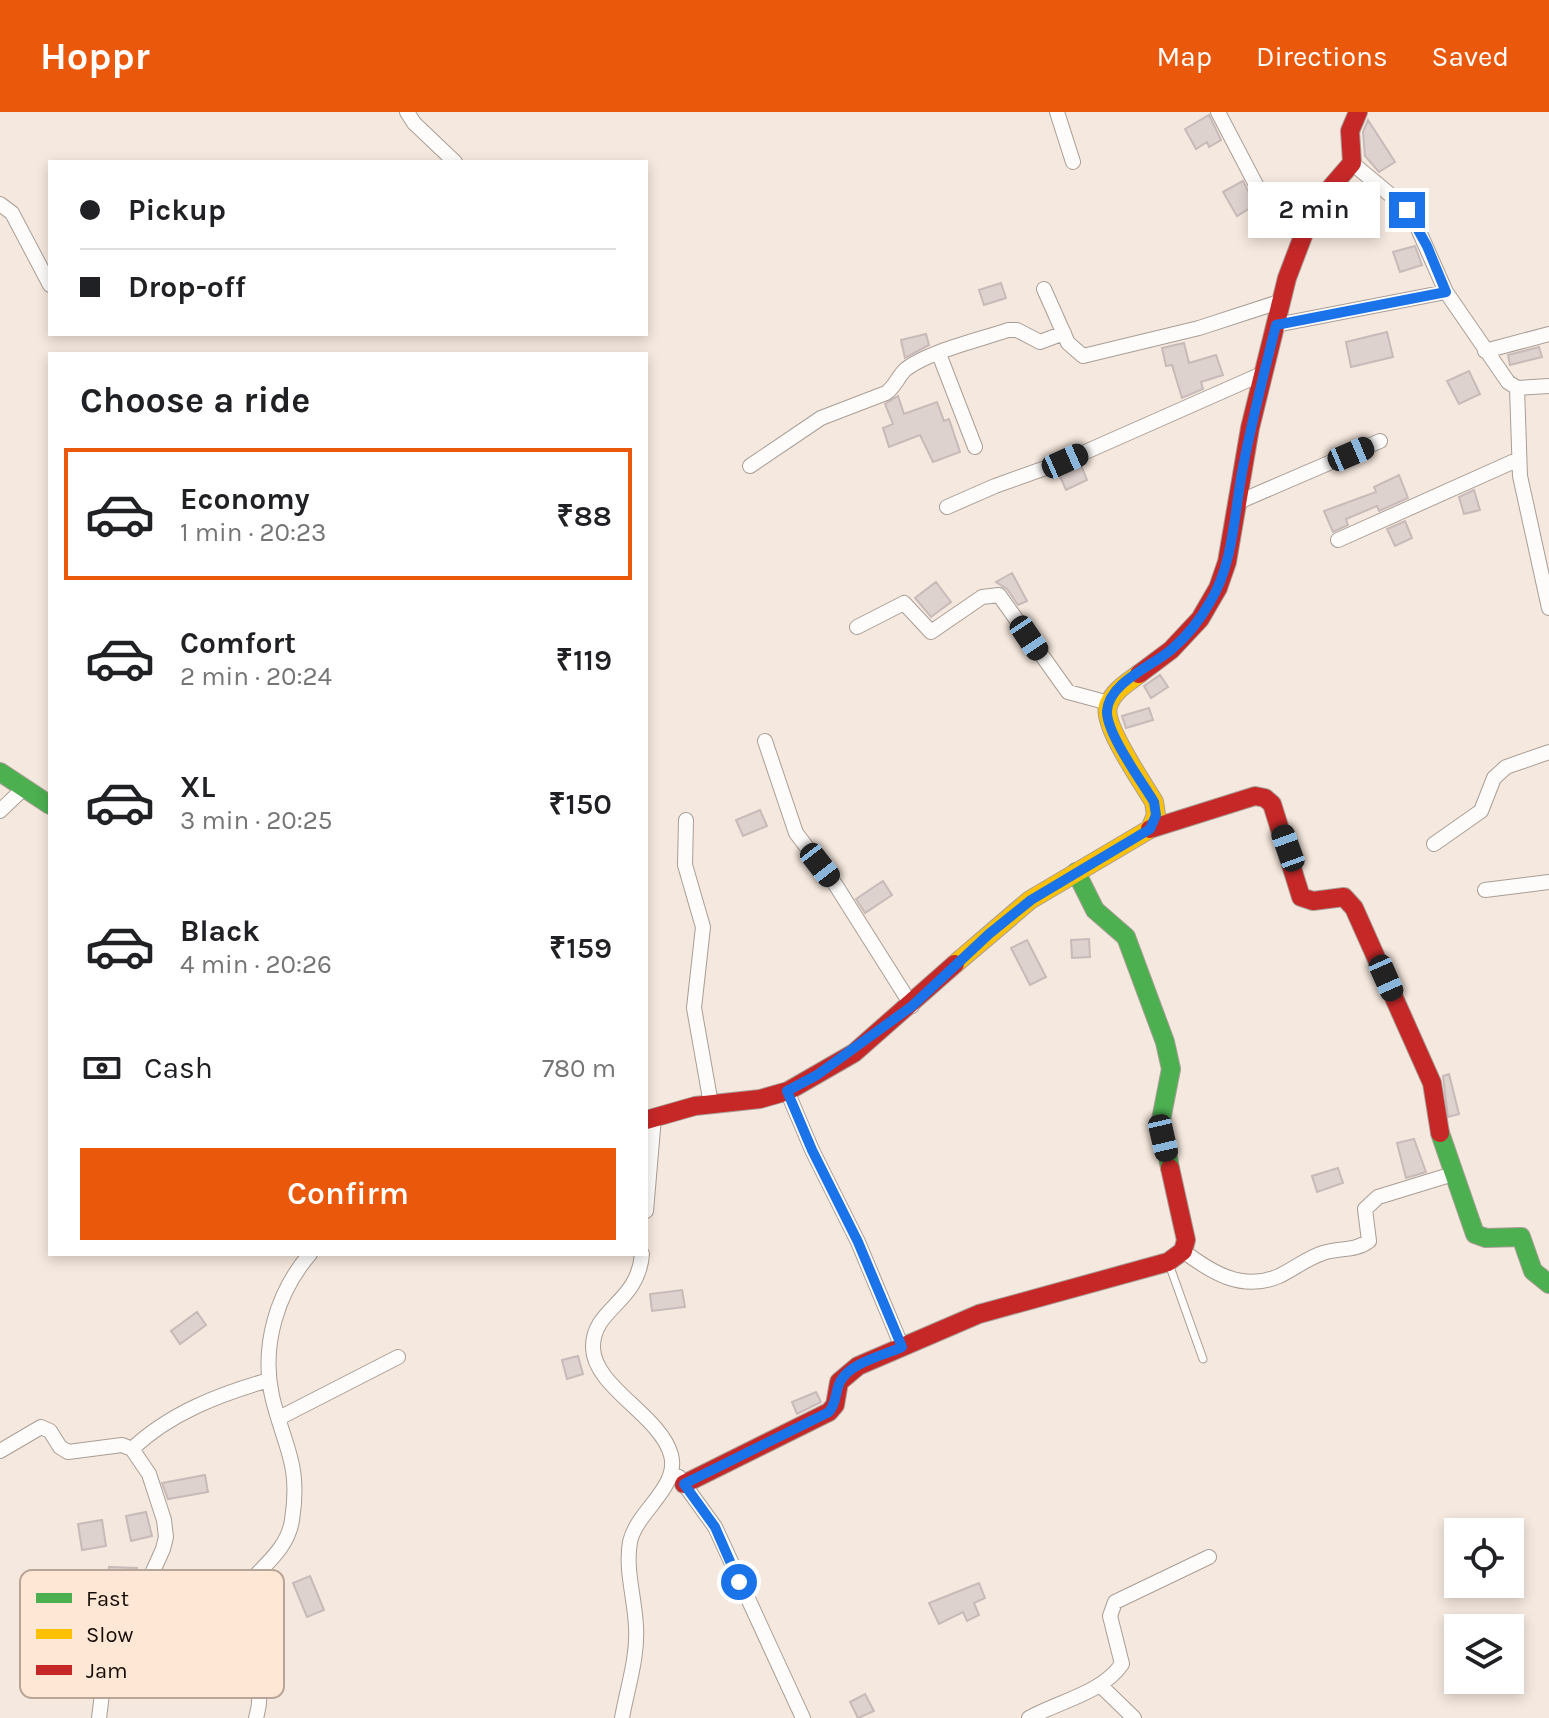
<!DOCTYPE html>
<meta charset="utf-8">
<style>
body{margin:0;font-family:Karla,sans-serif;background:#f6f6f6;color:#202124;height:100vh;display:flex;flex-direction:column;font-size:30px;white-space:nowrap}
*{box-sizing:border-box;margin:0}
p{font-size:26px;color:#757577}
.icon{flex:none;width:44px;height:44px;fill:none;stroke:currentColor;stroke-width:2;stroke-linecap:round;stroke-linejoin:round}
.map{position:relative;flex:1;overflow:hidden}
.panel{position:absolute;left:48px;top:240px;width:600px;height:904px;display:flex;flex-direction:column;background:#fff;border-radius:0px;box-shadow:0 4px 12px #0003}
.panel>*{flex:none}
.hud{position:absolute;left:48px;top:48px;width:600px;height:176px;border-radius:0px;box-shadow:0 4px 12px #0003;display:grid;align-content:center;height:176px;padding:0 32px;background:#fff}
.fabs{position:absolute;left:1444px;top:1406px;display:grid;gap:16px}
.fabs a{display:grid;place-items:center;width:80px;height:80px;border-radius:0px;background:#fff;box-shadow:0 4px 12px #0003;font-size:40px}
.end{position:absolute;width:36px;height:36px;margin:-18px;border:10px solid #1a73e8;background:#fff;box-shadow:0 0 0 4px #fff}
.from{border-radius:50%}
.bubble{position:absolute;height:56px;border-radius:0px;background:#fff;box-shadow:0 4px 12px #0003;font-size:26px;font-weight:600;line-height:56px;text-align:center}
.car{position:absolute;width:24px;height:48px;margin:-24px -12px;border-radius:10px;box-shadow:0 0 6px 2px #0007;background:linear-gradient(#222 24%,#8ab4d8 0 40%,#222 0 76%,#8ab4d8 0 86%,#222 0)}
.hud b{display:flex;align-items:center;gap:28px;height:76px;font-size:30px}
.hud b+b{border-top:2px solid #e0e0e0}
.hud i{width:20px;height:20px;background:#202124}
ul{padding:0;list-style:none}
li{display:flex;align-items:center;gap:24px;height:132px;margin:0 16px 12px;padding:0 16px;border:4px solid transparent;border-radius:0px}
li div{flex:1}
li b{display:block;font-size:30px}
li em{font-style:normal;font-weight:600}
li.selected{border-color:#ea580c}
li>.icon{width:72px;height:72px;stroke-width:1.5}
h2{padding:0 32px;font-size:36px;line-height:96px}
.pay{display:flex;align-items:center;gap:20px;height:88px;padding:0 32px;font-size:30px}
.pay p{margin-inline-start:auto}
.button{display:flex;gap:16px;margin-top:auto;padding:16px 32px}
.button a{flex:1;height:92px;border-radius:0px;background:#ea580c;color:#fff;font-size:32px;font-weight:600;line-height:92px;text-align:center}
header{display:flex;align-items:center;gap:48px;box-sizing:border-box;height:112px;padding:0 40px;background:#ea580c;color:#fff}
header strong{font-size:38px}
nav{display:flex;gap:44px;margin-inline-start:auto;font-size:28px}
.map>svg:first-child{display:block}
</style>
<header>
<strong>Hoppr</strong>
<nav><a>Map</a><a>Directions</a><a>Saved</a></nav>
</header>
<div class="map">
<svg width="1549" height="1606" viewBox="0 0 1549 1606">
<rect width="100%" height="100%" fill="#f5e8de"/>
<path fill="#ded2cf" stroke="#c7bab9" stroke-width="2" d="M1209,3L1221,28L1209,35L1207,30L1196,37L1185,17Z
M1368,8L1395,50L1379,60L1365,44L1363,20Z
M1243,69L1255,93L1237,104L1223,80Z
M1415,134L1422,153L1400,160L1393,140Z
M1001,171L1006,186L984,193L979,178Z
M1387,220L1393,245L1351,255L1346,230Z
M926,222L929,233L905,246L901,228Z
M1184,231L1189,251L1216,243L1223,263L1201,270L1203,277L1182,286L1172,253L1166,254L1162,236Z
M1539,235L1542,245L1510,253L1508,243Z
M1469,259L1480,282L1459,292L1447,269Z
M898,284L904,302L937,290L944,309L949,307L960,340L933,350L920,323L889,335L883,316L893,312L885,292Z
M1081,353L1087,368L1066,378L1059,362Z
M1399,363L1408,386L1379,399L1377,394L1346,407L1348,413L1333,420L1324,399L1376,380L1374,375Z
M1474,378L1480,398L1464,402L1459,385Z
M1405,409L1412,426L1395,434L1387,417Z
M1012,461L1027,489L1018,493L1007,477L996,470Z
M936,470L951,490L931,505L915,486Z
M1160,563L1168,575L1151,586L1144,574Z
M1149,596L1153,608L1126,616L1122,604Z
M760,698L767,714L743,724L736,708Z
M883,769L892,783L865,801L856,787Z
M1089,827L1090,845L1072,846L1071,828Z
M1027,828L1046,865L1030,873L1011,836Z
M1449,962L1459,1002L1448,1005L1443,964Z
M1414,1027L1426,1060L1406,1066L1397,1031Z
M1338,1056L1343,1071L1317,1080L1312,1064Z
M682,1178L685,1195L652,1199L650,1182Z
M197,1200L206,1213L180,1232L171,1219Z
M578,1244L583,1262L567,1267L562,1248Z
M816,1280L821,1290L797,1302L792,1290Z
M205,1363L208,1380L168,1387L162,1371Z
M146,1400L152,1424L131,1429L126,1404Z
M102,1408L106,1434L82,1438L78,1412Z
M109,1455L137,1456V1469H108Z
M310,1464L324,1498L307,1505L293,1471Z
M979,1471L985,1486L974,1491L979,1503L967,1509L963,1500L939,1512L929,1491Z
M865,1582L874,1599L858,1606L850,1590Z"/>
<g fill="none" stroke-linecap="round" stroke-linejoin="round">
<g stroke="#a99e96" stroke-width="9">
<path id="lane" d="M1169,1152L1203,1247"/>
</g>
<g stroke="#a99e96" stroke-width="16">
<path id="street" d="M407,0L414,11L455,50
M1057,0L1073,50
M1218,0L1264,88L1274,95H1314
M1352,51L1394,86L1415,110L1446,180L1508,270L1517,276L1549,274
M0,92L12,101L50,173
M1044,177L1068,231L1083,244L1199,216L1282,189
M1276,213L1446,180
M1485,239L1549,222
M939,242L975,335
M1517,276L1520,364L1549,496
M750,354L821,306L886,281C895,275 898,264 906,257C930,239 979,228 1008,218H1017L1040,230L1064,221
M1236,391L1380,329
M947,395L995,374L1065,349L1264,261
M1338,428L1519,347
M857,515L904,491L931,520L982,485L999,483L1068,580L1109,591
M765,629L796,721L835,772L912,894
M0,699L23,677
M686,708L685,753L703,815L694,896L711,992
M1434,732L1481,699L1494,666L1506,655L1549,640
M1485,778L1549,770
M787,979L812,1038L858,1130L902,1235
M646,1099L654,1005
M1183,1139C1211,1160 1242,1180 1279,1164C1294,1157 1307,1146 1323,1141C1340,1135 1354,1140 1369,1129L1365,1097L1378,1085L1453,1062
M279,1306L398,1245
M132,1337C170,1301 220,1282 269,1268
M0,1339L41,1315L50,1319L60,1335L68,1340L122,1333L132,1337L149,1362L164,1408L166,1425L163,1437L141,1486L152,1539L147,1551L109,1572L102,1582L99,1606
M679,1365L715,1415L803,1606
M1100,1573L1134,1606
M256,1606C272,1554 226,1544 231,1504C236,1467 286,1450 292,1408C301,1351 284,1335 272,1284C261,1234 277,1180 310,1142
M622,1606C627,1577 638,1545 636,1515C635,1487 625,1458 630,1430C636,1400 680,1375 671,1343C661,1304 594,1275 593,1236C592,1196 638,1192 642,1142
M1029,1606C1059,1589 1101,1582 1122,1552L1110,1504L1115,1490L1209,1445"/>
</g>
<g stroke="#a99e96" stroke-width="20">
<path id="fast" d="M0,660L50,693
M1076,760L1095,798L1126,825L1165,930L1171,957L1161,1008L1170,1056
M1440,1021L1475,1122L1486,1126L1521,1125L1533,1159L1549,1172"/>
</g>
<g stroke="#a99e96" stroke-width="20">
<path id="slow" d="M955,852L1030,788L1150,717L1156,703L1154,690C1143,671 1102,613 1108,594C1113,579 1127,571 1139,562"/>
</g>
<g stroke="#a99e96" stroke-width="20">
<path id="jam" d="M1139,562L1171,538L1200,507L1218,476L1227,450L1250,316L1287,166L1314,95L1352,51L1350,19L1358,0
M1150,717L1255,684L1265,686L1272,692L1301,785L1313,789L1344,785L1354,796L1432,971L1440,1021
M646,1008L695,994L760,987L788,979L854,941L955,852
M684,1372L829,1300L835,1293L839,1270L858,1254L979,1202L1168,1150L1183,1139L1186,1128L1170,1056"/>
</g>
<use href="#lane" stroke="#fefcfa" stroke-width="7"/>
<use href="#street" stroke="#fefcfa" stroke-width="14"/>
<use href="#fast" stroke="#4caf50" stroke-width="18"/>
<use href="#slow" stroke="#ffc107" stroke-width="18"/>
<use href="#jam" stroke="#c62828" stroke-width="18"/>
</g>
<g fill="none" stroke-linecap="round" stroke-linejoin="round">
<path stroke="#1a73e8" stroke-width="10" d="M739,1470L715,1415L684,1372L829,1300C837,1290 835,1280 840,1270C849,1251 885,1243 902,1235L858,1130L812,1038L787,979L817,963L912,894L989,822L1031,788L1150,717L1156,703L1154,690C1142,670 1106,621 1107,599C1109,570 1153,554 1172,537C1187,524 1200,508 1210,490C1234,451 1234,400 1243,355C1252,308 1264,261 1276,213L1446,180L1427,134L1407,98"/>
</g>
<rect x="20" y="1458" width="264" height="128" rx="12" fill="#fee7d5" stroke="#b8a597" stroke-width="2"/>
<rect x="36" y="1481" width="36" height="10" fill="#4caf50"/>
<rect x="36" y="1517" width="36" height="10" fill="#ffc107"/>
<rect x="36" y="1553" width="36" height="10" fill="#c62828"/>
<g font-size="22" fill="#150c05">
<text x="86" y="1494">Fast</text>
<text x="86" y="1530">Slow</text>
<text x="86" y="1566">Jam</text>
</g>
</svg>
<div class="fabs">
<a><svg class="icon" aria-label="locate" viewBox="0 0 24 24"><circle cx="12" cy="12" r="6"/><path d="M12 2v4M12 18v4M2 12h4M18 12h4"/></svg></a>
<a><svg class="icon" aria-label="layers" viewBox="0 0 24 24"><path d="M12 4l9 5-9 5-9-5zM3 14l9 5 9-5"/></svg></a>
</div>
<i class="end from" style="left:739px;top:1470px"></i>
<i class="end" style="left:1407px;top:98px"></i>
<div class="bubble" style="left:1248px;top:70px;width:132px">2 min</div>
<i class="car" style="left:1351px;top:342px;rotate:67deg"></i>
<i class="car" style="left:1065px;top:349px;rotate:66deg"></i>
<i class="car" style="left:1029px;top:526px;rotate:146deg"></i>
<i class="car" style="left:1288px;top:736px;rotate:340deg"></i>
<i class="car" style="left:820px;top:753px;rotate:142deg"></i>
<i class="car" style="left:1386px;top:866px;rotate:156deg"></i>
<i class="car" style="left:1163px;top:1026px;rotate:167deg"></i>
<div class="hud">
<b><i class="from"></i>Pickup</b>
<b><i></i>Drop-off</b>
</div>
<section class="panel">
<h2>Choose a ride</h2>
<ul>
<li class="selected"><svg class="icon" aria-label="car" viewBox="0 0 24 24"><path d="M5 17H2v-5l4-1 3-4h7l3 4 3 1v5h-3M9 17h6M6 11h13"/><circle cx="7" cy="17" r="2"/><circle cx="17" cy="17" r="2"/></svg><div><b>Economy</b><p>1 min · 20:23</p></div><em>₹88</em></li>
<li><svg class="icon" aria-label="car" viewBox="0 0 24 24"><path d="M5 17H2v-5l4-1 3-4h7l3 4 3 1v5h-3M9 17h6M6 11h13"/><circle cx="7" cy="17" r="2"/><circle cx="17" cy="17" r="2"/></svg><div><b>Comfort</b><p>2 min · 20:24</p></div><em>₹119</em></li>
<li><svg class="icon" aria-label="car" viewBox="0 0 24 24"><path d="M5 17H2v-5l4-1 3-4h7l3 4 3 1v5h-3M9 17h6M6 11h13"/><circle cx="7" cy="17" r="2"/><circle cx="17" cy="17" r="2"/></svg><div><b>XL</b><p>3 min · 20:25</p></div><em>₹150</em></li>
<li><svg class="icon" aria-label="car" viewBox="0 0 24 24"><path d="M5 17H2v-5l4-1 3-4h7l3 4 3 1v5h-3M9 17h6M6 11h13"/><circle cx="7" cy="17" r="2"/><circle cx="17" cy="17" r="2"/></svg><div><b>Black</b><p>4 min · 20:26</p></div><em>₹159</em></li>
</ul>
<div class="pay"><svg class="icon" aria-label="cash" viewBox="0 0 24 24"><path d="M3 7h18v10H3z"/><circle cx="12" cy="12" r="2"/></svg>Cash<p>780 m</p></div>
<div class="button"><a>Confirm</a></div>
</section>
</div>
